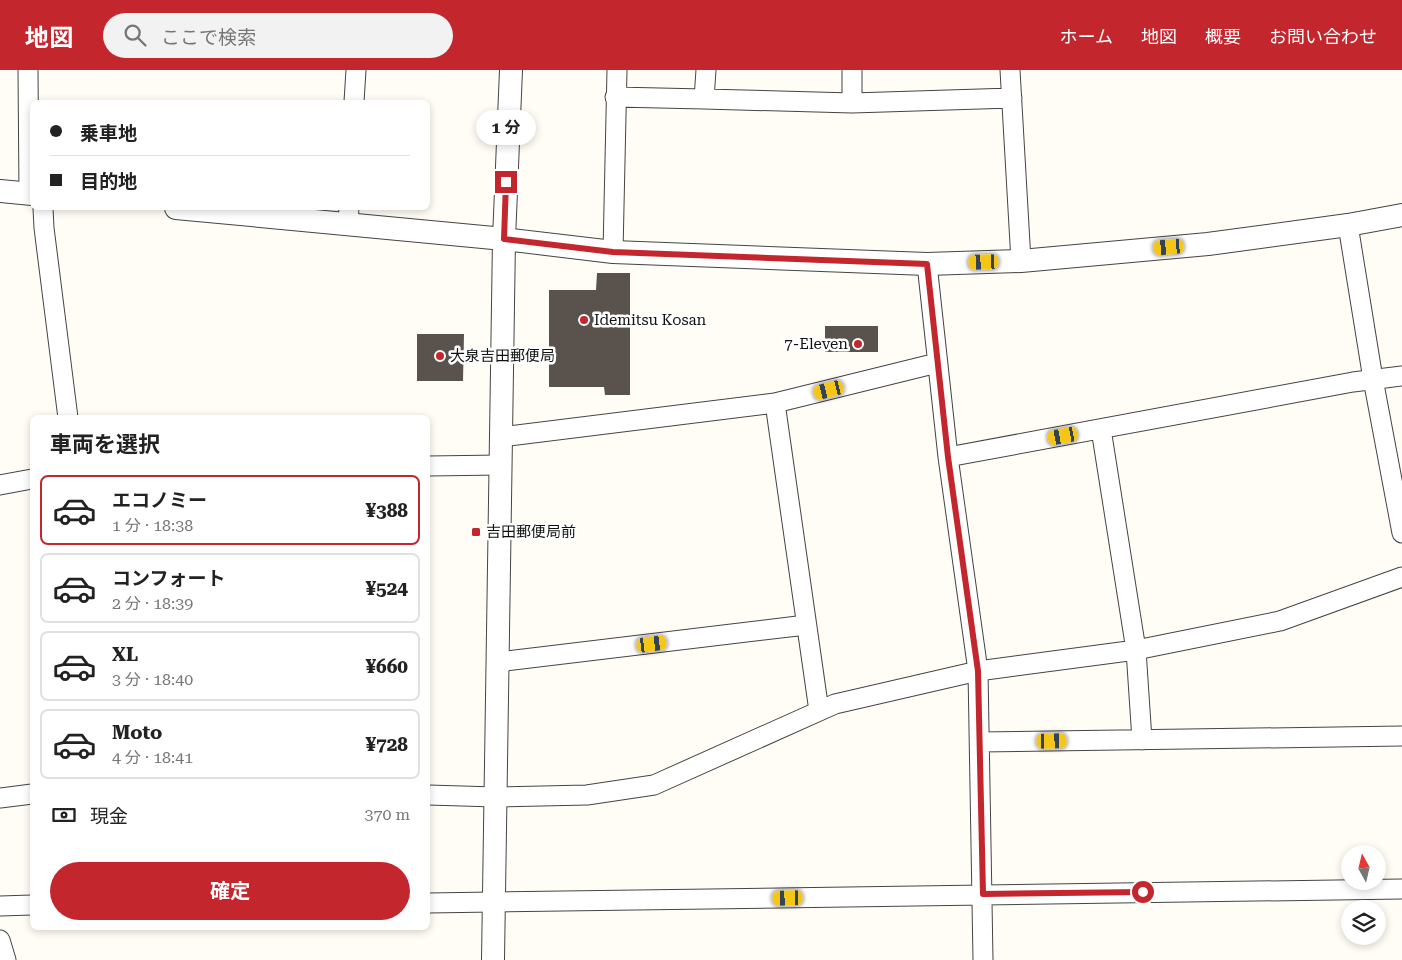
<!DOCTYPE html>
<html lang="ja">
<meta charset="utf-8">
<style>
body{margin:0;font-family:"Roboto Serif","Noto Sans JP",serif;background:#f2f2f2;color:#222;height:100vh;display:flex;flex-direction:column;font-size:19px;white-space:nowrap}
*{box-sizing:border-box;margin:0}
p{font-size:16px;color:#767676}
.icon{flex:none;width:28px;height:28px;fill:none;stroke:currentColor;stroke-width:2;stroke-linecap:round;stroke-linejoin:round}
.map{position:relative;flex:1;overflow:hidden}
.drawer{position:absolute;left:30px;top:345px;width:400px;height:515px;display:flex;flex-direction:column;background:#fff;border-radius:8px;box-shadow:0 2px 8px #0003}
.drawer>*{flex:none}
.top-card{position:absolute;left:30px;top:30px;width:400px;height:110px;border-radius:8px;box-shadow:0 2px 8px #0003;display:grid;align-content:center;height:110px;padding:0 20px;background:#fff}
.needle{width:32px;rotate:352deg}
.controls{position:absolute;left:1341px;top:775px;display:grid;gap:10px}
.controls a{display:grid;place-items:center;width:45px;height:45px;border-radius:50%;background:#fff;box-shadow:0 2px 8px #0003;font-size:25px}
.end{position:absolute;width:22px;height:22px;margin:-11px;border:6px solid #c4262e;background:#fff;box-shadow:0 0 0 2px #fff}
.from{border-radius:50%}
.bubble{position:absolute;height:35px;border-radius:18px;background:#fff;box-shadow:0 2px 8px #0003;font-size:16px;font-weight:700;line-height:35px;text-align:center}
.car{position:absolute;width:15px;height:30px;margin:-15px -8px;border-radius:6px;box-shadow:0 0 4px 1px #0007;background:linear-gradient(#f5c518 24%,#345 0 40%,#f5c518 0 76%,#345 0 86%,#f5c518 0)}
.top-card b{display:flex;align-items:center;gap:18px;height:48px;font-size:19px}
.top-card b+b{border-top:1px solid #e0e0e0}
.top-card i{width:12px;height:12px;background:#222}
ul{padding:0;list-style:none}
li{display:flex;align-items:center;gap:15px;height:70px;margin:0 10px 8px;padding:0 10px;border:2px solid #e0e0e0;border-radius:8px}
li div{flex:1}
li b{display:block;font-size:19px}
li em{font-style:normal;font-weight:700}
li.on{border-color:#c4262e}
li>.icon{width:45px;height:45px;stroke-width:1.5}
h2{padding:0 20px;font-size:22px;line-height:60px}
.pay{display:flex;align-items:center;gap:12px;height:55px;padding:0 20px;font-size:19px}
.pay p{margin-inline-start:auto}
.action{display:flex;gap:10px;margin-top:auto;padding:10px 20px}
.action a{flex:1;height:58px;border-radius:30px;background:#c4262e;color:#fff;font-size:20px;font-weight:700;line-height:58px;text-align:center}
header{display:flex;align-items:center;gap:30px;box-sizing:border-box;height:70px;padding:0 25px;background:#c4262e;color:#fff}
header strong{font-size:24px}
nav{display:flex;gap:28px;margin-inline-start:auto;font-size:18px}
.search{width:350px;height:45px;background:#f2f2f2;display:flex;align-items:center;gap:12px;box-sizing:border-box;padding:0 18px;border-radius:28px;color:#767676;font-size:19px}
.map>svg:first-child{display:block}
</style>
<header>
<strong>地図</strong>
<div class="search"><svg class="icon" aria-label="search" viewBox="0 0 24 24"><circle cx="10" cy="10" r="6"/><path d="M15 15l6 6"/></svg>ここで検索</div>
<nav><a>ホーム</a><a>地図</a><a>概要</a><a>お問い合わせ</a></nav>
</header>
<div class="map">
<svg width="1402" height="890" viewBox="0 0 1402 890">
<rect width="100%" height="100%" fill="#fffdf5"/>
<path fill="#5a524d" d="M597,203H630V325H605L604,317H549V220H596Z
M825,256H878V282H825Z
M417,264H464L463,311H417Z"/>
<g fill="none" stroke-linecap="round" stroke-linejoin="round">
<g stroke="#444" stroke-width="21">
<path id="minor" d="M28,0L29,124
M706,0L704,29L852,33L1012,28
M852,0V33
M1010,0L1021,191
M615,27L704,29
M354,32L356,0
M43,138L44,158L68,348
M348,154L349,138
M1348,155L1373,309L1402,463
M613,182L617,0
M927,194L948,387L978,601L983,890
M775,333L819,641
M1101,359L1136,580L1142,670
M501,367L775,333L937,293
M948,387L1353,312L1402,306
M428,396L501,395
M0,415L32,409
M498,592L806,555
M980,672L1402,666
M428,725L496,727L587,725L654,715L835,634L978,601L1136,580L1280,551L1402,507
M0,728L32,724
M428,833L1402,819
M0,836L32,835
M0,870L6,890"/>
</g>
<g stroke="#444" stroke-width="24">
<path id="tertiary" d="M0,121L32,124
M176,138L504,169L613,182L927,194L1021,191L1208,174L1348,155L1402,145
M493,890L504,169L511,0"/>
</g>
<use href="#minor" stroke="#fff" stroke-width="19"/>
<use href="#tertiary" stroke="#fff" stroke-width="22"/>
</g>
<g fill="none" stroke-linecap="round" stroke-linejoin="round">
<path stroke="#c4262e" stroke-width="6" d="M506,112L504,169L613,182L927,194L948,387L978,601L983,824L1143,822"/>
</g>
<g fill="#c4262e" stroke="#fff" stroke-width="2">
<circle cx="584" cy="250" r="5"/>
<circle cx="858" cy="274" r="5"/>
<circle cx="440" cy="286" r="5"/>
<rect x="471" y="457" width="10" height="10" rx="2.5"/>
</g>
<g text-anchor="middle" dominant-baseline="central" stroke-width="5" stroke-linejoin="round" paint-order="stroke">
<g font-size="15" fill="#111" stroke="#fff" text-anchor="start">
<text x="594" y="250">Idemitsu Kosan</text>
<text x="848" y="274" text-anchor="end">7-Eleven</text>
<text x="450" y="286">大泉吉田郵便局</text>
<text x="486" y="462">吉田郵便局前</text>
</g>
</g>
</svg>
<div class="controls">
<a><svg class="needle" viewBox="-14 -14 28 28"><path d="M0-13l5 13h-10z" fill="#e53935"/><path d="M0 13l5-13h-10z" fill="#767676"/></svg></a>
<a><svg class="icon" aria-label="layers" viewBox="0 0 24 24"><path d="M12 4l9 5-9 5-9-5zM3 14l9 5 9-5"/></svg></a>
</div>
<i class="end from" style="left:1143px;top:822px"></i>
<i class="end" style="left:506px;top:112px"></i>
<div class="bubble" style="left:476px;top:40px;width:60px">1 分</div>
<i class="car" style="left:1169px;top:177px;rotate:265deg"></i>
<i class="car" style="left:984px;top:192px;rotate:268deg"></i>
<i class="car" style="left:829px;top:320px;rotate:256deg"></i>
<i class="car" style="left:1063px;top:366px;rotate:260deg"></i>
<i class="car" style="left:652px;top:574px;rotate:83deg"></i>
<i class="car" style="left:1052px;top:671px;rotate:89deg"></i>
<i class="car" style="left:788px;top:828px;rotate:269deg"></i>
<div class="top-card">
<b><i class="from"></i>乗車地</b>
<b><i></i>目的地</b>
</div>
<section class="drawer">
<h2>車両を選択</h2>
<ul>
<li class="on"><svg class="icon" aria-label="car" viewBox="0 0 24 24"><path d="M5 17H2v-5l4-1 3-4h7l3 4 3 1v5h-3M9 17h6M6 11h13"/><circle cx="7" cy="17" r="2"/><circle cx="17" cy="17" r="2"/></svg><div><b>エコノミー</b><p>1 分 · 18:38</p></div><em>¥388</em></li>
<li><svg class="icon" aria-label="car" viewBox="0 0 24 24"><path d="M5 17H2v-5l4-1 3-4h7l3 4 3 1v5h-3M9 17h6M6 11h13"/><circle cx="7" cy="17" r="2"/><circle cx="17" cy="17" r="2"/></svg><div><b>コンフォート</b><p>2 分 · 18:39</p></div><em>¥524</em></li>
<li><svg class="icon" aria-label="car" viewBox="0 0 24 24"><path d="M5 17H2v-5l4-1 3-4h7l3 4 3 1v5h-3M9 17h6M6 11h13"/><circle cx="7" cy="17" r="2"/><circle cx="17" cy="17" r="2"/></svg><div><b>XL</b><p>3 分 · 18:40</p></div><em>¥660</em></li>
<li><svg class="icon" aria-label="car" viewBox="0 0 24 24"><path d="M5 17H2v-5l4-1 3-4h7l3 4 3 1v5h-3M9 17h6M6 11h13"/><circle cx="7" cy="17" r="2"/><circle cx="17" cy="17" r="2"/></svg><div><b>Moto</b><p>4 分 · 18:41</p></div><em>¥728</em></li>
</ul>
<div class="pay"><svg class="icon" aria-label="cash" viewBox="0 0 24 24"><path d="M3 7h18v10H3z"/><circle cx="12" cy="12" r="2"/></svg>現金<p>370 m</p></div>
<div class="action"><a>確定</a></div>
</section>
</div>
